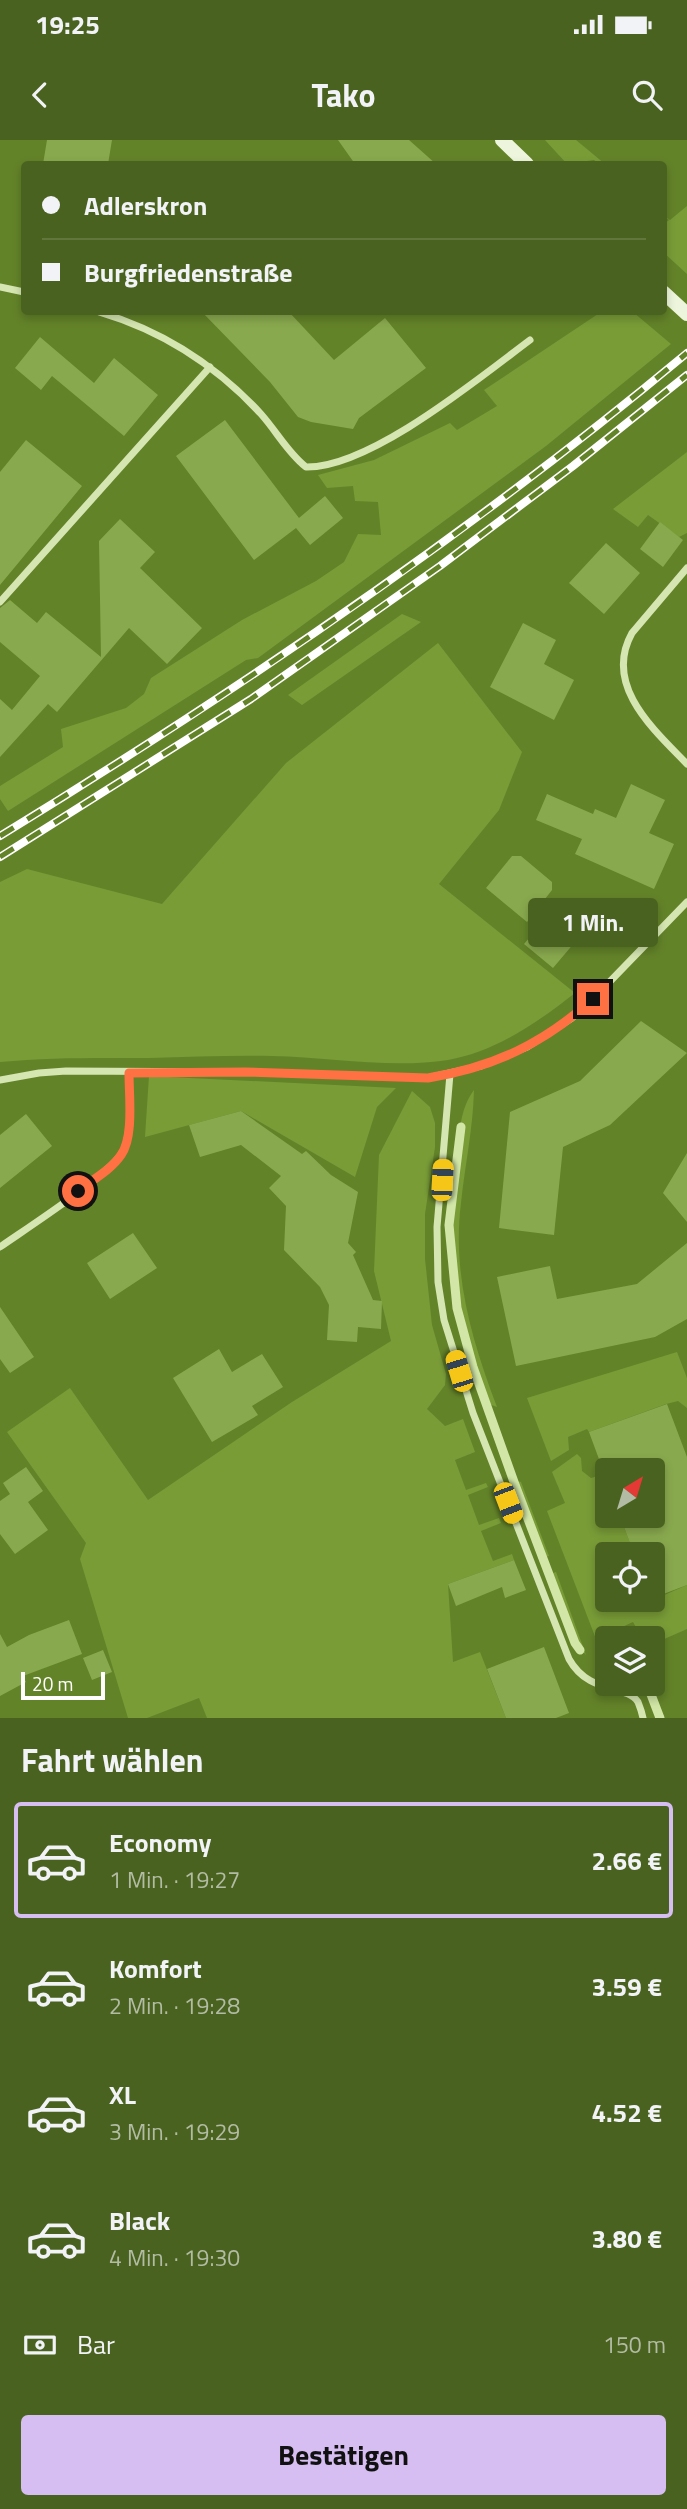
<!DOCTYPE html>
<html lang="de">
<meta charset="utf-8">
<style>
body{margin:0;font-family:"Titillium Web",sans-serif;background:#546b2c;color:#f1f3f6;height:100vh;display:flex;flex-direction:column;font-size:26px;white-space:nowrap}
*{box-sizing:border-box;margin:0}
p{font-size:23px;color:#b2bca4}
.icon{flex:none;width:38px;height:38px;fill:none;stroke:currentColor;stroke-width:2;stroke-linecap:round;stroke-linejoin:round}
.map{position:relative;height:1578px;overflow:hidden}
.sheet{display:flex;flex-direction:column;background:#4a621f;flex:1}
.sheet>*{flex:none}
.banner{position:absolute;left:21px;top:21px;width:646px;height:154px;border-radius:7px;box-shadow:0 4px 10px #0003;display:grid;align-content:center;height:154px;padding:0 21px;background:#4a621f}
.needle{width:46px;rotate:38deg}
.tools{position:absolute;left:595px;top:1318px;display:grid;gap:14px}
.tools a{display:grid;place-items:center;width:70px;height:70px;border-radius:7px;background:#4a621f;box-shadow:0 4px 10px #0003;font-size:35px}
.scale{position:absolute;left:21px;bottom:18px;width:84px;box-sizing:border-box;padding-left:7px;border:4px solid #fff;border-top:0;font-size:19px;line-height:24px;white-space:nowrap;color:#fff;-webkit-text-stroke:5px #638329;paint-order:stroke}
.end{position:absolute;width:32px;height:32px;margin:-16px;border:9px solid #ff7043;background:#111;box-shadow:0 0 0 4px #111}
.from{border-radius:50%}
.bubble{position:absolute;height:49px;border-radius:7px;background:#4a621f;box-shadow:0 4px 10px #0003;font-size:23px;font-weight:700;line-height:49px;text-align:center}
.car{position:absolute;width:21px;height:42px;margin:-21px -10px;border-radius:9px;box-shadow:0 0 5px 2px #0007;background:linear-gradient(#f5c518 24%,#345 0 40%,#f5c518 0 76%,#345 0 86%,#f5c518 0)}
.banner b{display:flex;align-items:center;gap:24px;height:66px;font-size:26px}
.banner b+b{border-top:2px solid #61763d}
.banner i{width:18px;height:18px;background:#f1f3f6}
ul{padding:0;list-style:none}
li{display:flex;align-items:center;gap:21px;height:116px;margin:0 14px 10px;padding:0 7px;border:4px solid transparent;border-radius:7px}
li div{flex:1}
li b{display:block;font-size:26px}
li em{font-style:normal;font-weight:700}
li.selected{border-color:#d6bdf2}
li>.icon{width:63px;height:63px;stroke-width:1.5}
h2{padding:0 21px;font-size:32px;line-height:84px}
.pay{display:flex;align-items:center;gap:18px;height:77px;padding:0 21px;font-size:26px}
.pay p{margin-inline-start:auto}
.cta{display:flex;gap:14px;margin-top:auto;padding:14px 21px}
.cta a{flex:1;height:80px;border-radius:7px;background:#d6bdf2;color:#111;font-size:28px;font-weight:700;line-height:80px;text-align:center}
.status{display:flex;justify-content:space-between;align-items:center;height:49px;padding:0 35px;background:#4a621f;direction:ltr}
.status svg{height:19px;fill:currentColor}
header{display:flex;justify-content:space-between;align-items:center;height:91px;padding:0 21px;background:#4a621f;font-size:32px;font-weight:700}
.map>svg:first-child{display:block}
</style>
<div class="status"><b>19:25</b><svg viewBox="0 0 49 12"><path d="M0 12V9h3v3zM5 12V6h3v6zM10 12V3h3v9zM15 12V0h3v12zM26 1h20v11H26zM47 4h2v5h-2z"/></svg></div>
<header><svg class="icon" aria-label="back" viewBox="0 0 24 24"><path d="M15 5l-7 7 7 7"/></svg>Tako<svg class="icon" aria-label="search" viewBox="0 0 24 24"><circle cx="10" cy="10" r="6"/><path d="M15 15l6 6"/></svg></header>
<div class="map">
<svg width="687" height="1578" viewBox="0 0 687 1578">
<rect width="100%" height="100%" fill="#638329"/>
<path fill="#799c37" d="M545,0H576L605,24H599L594,20L567,24Z
M687,66V134L663,112V85L669,80L663,75L670,80Z
M601,172H633L671,204L546,306L258,518L246,520L8,671L0,659V646L63,607L61,589L126,568L144,554L151,538L242,480L316,441L344,422L358,394L381,395L378,362L355,361L353,346L327,348L318,335L374,320L450,283L457,290L497,266L484,250Z
M687,312V393L679,397L648,375L638,387L613,369Z
M402,474L421,482L302,565L288,555Z
M438,503L522,612L499,670L439,744L575,853C538,882 495,912 448,920C390,929 331,917 272,916C231,915 190,917 149,918C99,918 50,917 0,922V742L27,729L162,764L286,623Z
M149,936L396,948L377,967L355,1037L241,971L145,997Z
M474,950C473,989 465,1025 461,1063C452,1134 472,1201 497,1267L486,1263C466,1205 448,1148 449,1086C450,1063 454,1040 457,1017C459,995 460,968 474,950Z
M412,951L430,967L435,983V1007L425,1074V1119L432,1185L446,1234L445,1245L427,1269L445,1286L463,1279L475,1312L455,1320L466,1350L486,1343L488,1347L468,1355L479,1385L499,1378L501,1383L481,1391L493,1421L512,1414L514,1420L448,1444L453,1522L480,1512L506,1578H207L199,1558L147,1578H128L80,1419L86,1403L7,1292L70,1248L148,1360L292,1262L391,1201L374,1131L379,1015Z
M677,1212L687,1238V1268L678,1261L666,1264L589,1292L587,1289L568,1297L569,1310L551,1321L527,1258Z
M577,1314L581,1318L582,1331L591,1338L605,1334L607,1341V1376H620L634,1414H607V1460H653L687,1445V1489L653,1504V1498H642L633,1482L596,1499L547,1371L565,1363L552,1332Z
M517,1341L521,1342L549,1416L543,1418L514,1342Z
M556,1432L586,1515L575,1503L550,1434Z"/>
<g fill="none" stroke-linecap="round" stroke-linejoin="round">
<path stroke="#d2e7a7" stroke-width="9" d="M461,987L449,1085L457,1168L473,1227L514,1342L575,1503L580,1510
M605,1522L607,1524
M647,1544L660,1578"/>
</g>
<path fill="#89a94e" d="M47,0H112L108,24H43Z
M338,0H409L436,24H355Z
M202,172H289L334,220L385,178L426,228L359,278L353,289L311,282L298,277L270,242Z
M40,197L94,243L114,218L158,255L124,296L52,236L41,250L15,228Z
M225,280L299,378L325,356L343,378L310,405L296,388L254,420L176,316Z
M26,300L82,346L0,445V332Z
M120,379L155,412L140,428L202,488L167,524L129,488L57,572L48,564L0,617V559L12,570L40,536L0,502V468L10,460L37,483L46,472L101,517L99,401Z
M660,382L683,400L663,427L640,409Z
M606,403L640,433L604,474L569,443Z
M523,483L556,500L544,524L574,540L554,580L490,547Z
M631,644L665,660L649,693L674,704L654,749L575,714L582,699L536,680L547,654L593,674L595,669L616,678Z
M512,716H521L552,742V750L527,782L486,748Z
M546,778L575,802L553,828L524,804Z
M641,881L687,913L610,985L563,1007L554,1095L499,1088L510,972L580,941Z
M241,971L302,1014L306,1011L331,1035L358,1052L348,1103L356,1112L353,1115L373,1160L382,1161L381,1189L358,1187L357,1202L327,1200L329,1165L320,1147L284,1110L286,1066L269,1048L281,1036L241,1005L200,1017L189,985Z
M26,974L52,1006L0,1048V995Z
M687,1013V1082L663,1053Z
M133,1093L157,1128L110,1159L87,1123Z
M687,1103V1179L655,1197L516,1226L497,1137L550,1126L557,1159L637,1144Z
M0,1167L34,1217L10,1233L0,1219Z
M219,1209L232,1232L262,1214L283,1247L252,1266L258,1275L212,1302L173,1238Z
M667,1264L687,1317V1445L653,1458V1414H634L620,1376H653V1330H603L589,1292Z
M26,1327L43,1351L28,1362L48,1390L15,1414L0,1394V1361L10,1354L3,1343Z
M514,1420L526,1450L505,1458L502,1447L456,1466L448,1444Z
M69,1480L82,1514L23,1536L26,1542L0,1556V1494L7,1507L29,1495Z
M544,1507L569,1573L556,1578H506L487,1529Z
M103,1510L112,1532L92,1540L83,1518Z"/>
<g fill="none" stroke-linecap="round" stroke-linejoin="round">
<path stroke="#d5e6b2" stroke-width="7" d="M0,147L24,152
M99,172C163,191 216,225 261,274C277,292 288,313 306,327C370,328 479,238 530,200
M687,428L632,493C603,545 653,589 687,624
M0,462L210,227
M450,934L437,1087L438,1142L444,1180L473,1273L569,1519C589,1555 626,1544 638,1562C640,1567 642,1573 643,1578
M0,940L39,933L66,931L246,932L427,938L481,926L527,907L572,878L593,859L687,762
M0,1107C24,1090 115,1032 124,1009C133,987 129,957 129,933"/>
<path stroke="#edf6dc" stroke-width="14" d="M502,0L527,24
M663,152L687,174"/>
<g stroke="#fff" stroke-width="8">
<path id="rail" d="M0,696C239,550 472,392 687,213
M0,717L251,559L440,426L573,326L687,235"/>
</g>
<use href="#rail" stroke="#638329" stroke-width="5" stroke-dasharray="16" stroke-linecap="butt"/>
</g>
<g fill="none" stroke-linecap="round" stroke-linejoin="round">
<path stroke="#ff7043" stroke-width="9" d="M78,1051C92,1040 111,1030 121,1015C134,997 129,956 129,933L246,932L428,938C494,927 543,904 593,859"/>
</g>
</svg>
<div class="tools">
<a><svg class="needle" viewBox="-14 -14 28 28"><path d="M0-13l5 13h-10z" fill="#e53935"/><path d="M0 13l5-13h-10z" fill="#b2bca4"/></svg></a>
<a><svg class="icon" aria-label="locate" viewBox="0 0 24 24"><circle cx="12" cy="12" r="6"/><path d="M12 2v4M12 18v4M2 12h4M18 12h4"/></svg></a>
<a><svg class="icon" aria-label="layers" viewBox="0 0 24 24"><path d="M12 4l9 5-9 5-9-5zM3 14l9 5 9-5"/></svg></a>
</div>
<div class="scale">20 m</div>
<i class="end from" style="left:78px;top:1051px"></i>
<i class="end" style="left:593px;top:859px"></i>
<div class="bubble" style="left:528px;top:758px;width:130px">1 Min.</div>
<i class="car" style="left:442px;top:1040px;rotate:3deg"></i>
<i class="car" style="left:459px;top:1231px;rotate:343deg"></i>
<i class="car" style="left:508px;top:1363px;rotate:159deg"></i>
<div class="banner">
<b><i class="from"></i>Adlerskron</b>
<b><i></i>Burgfriedenstraße</b>
</div>
</div>
<section class="sheet">
<h2>Fahrt wählen</h2>
<ul>
<li class="selected"><svg class="icon" aria-label="car" viewBox="0 0 24 24"><path d="M5 17H2v-5l4-1 3-4h7l3 4 3 1v5h-3M9 17h6M6 11h13"/><circle cx="7" cy="17" r="2"/><circle cx="17" cy="17" r="2"/></svg><div><b>Economy</b><p>1 Min. · 19:27</p></div><em>2.66 €</em></li>
<li><svg class="icon" aria-label="car" viewBox="0 0 24 24"><path d="M5 17H2v-5l4-1 3-4h7l3 4 3 1v5h-3M9 17h6M6 11h13"/><circle cx="7" cy="17" r="2"/><circle cx="17" cy="17" r="2"/></svg><div><b>Komfort</b><p>2 Min. · 19:28</p></div><em>3.59 €</em></li>
<li><svg class="icon" aria-label="car" viewBox="0 0 24 24"><path d="M5 17H2v-5l4-1 3-4h7l3 4 3 1v5h-3M9 17h6M6 11h13"/><circle cx="7" cy="17" r="2"/><circle cx="17" cy="17" r="2"/></svg><div><b>XL</b><p>3 Min. · 19:29</p></div><em>4.52 €</em></li>
<li><svg class="icon" aria-label="car" viewBox="0 0 24 24"><path d="M5 17H2v-5l4-1 3-4h7l3 4 3 1v5h-3M9 17h6M6 11h13"/><circle cx="7" cy="17" r="2"/><circle cx="17" cy="17" r="2"/></svg><div><b>Black</b><p>4 Min. · 19:30</p></div><em>3.80 €</em></li>
</ul>
<div class="pay"><svg class="icon" aria-label="cash" viewBox="0 0 24 24"><path d="M3 7h18v10H3z"/><circle cx="12" cy="12" r="2"/></svg>Bar<p>150 m</p></div>
<div class="cta"><a>Bestätigen</a></div>
</section>
